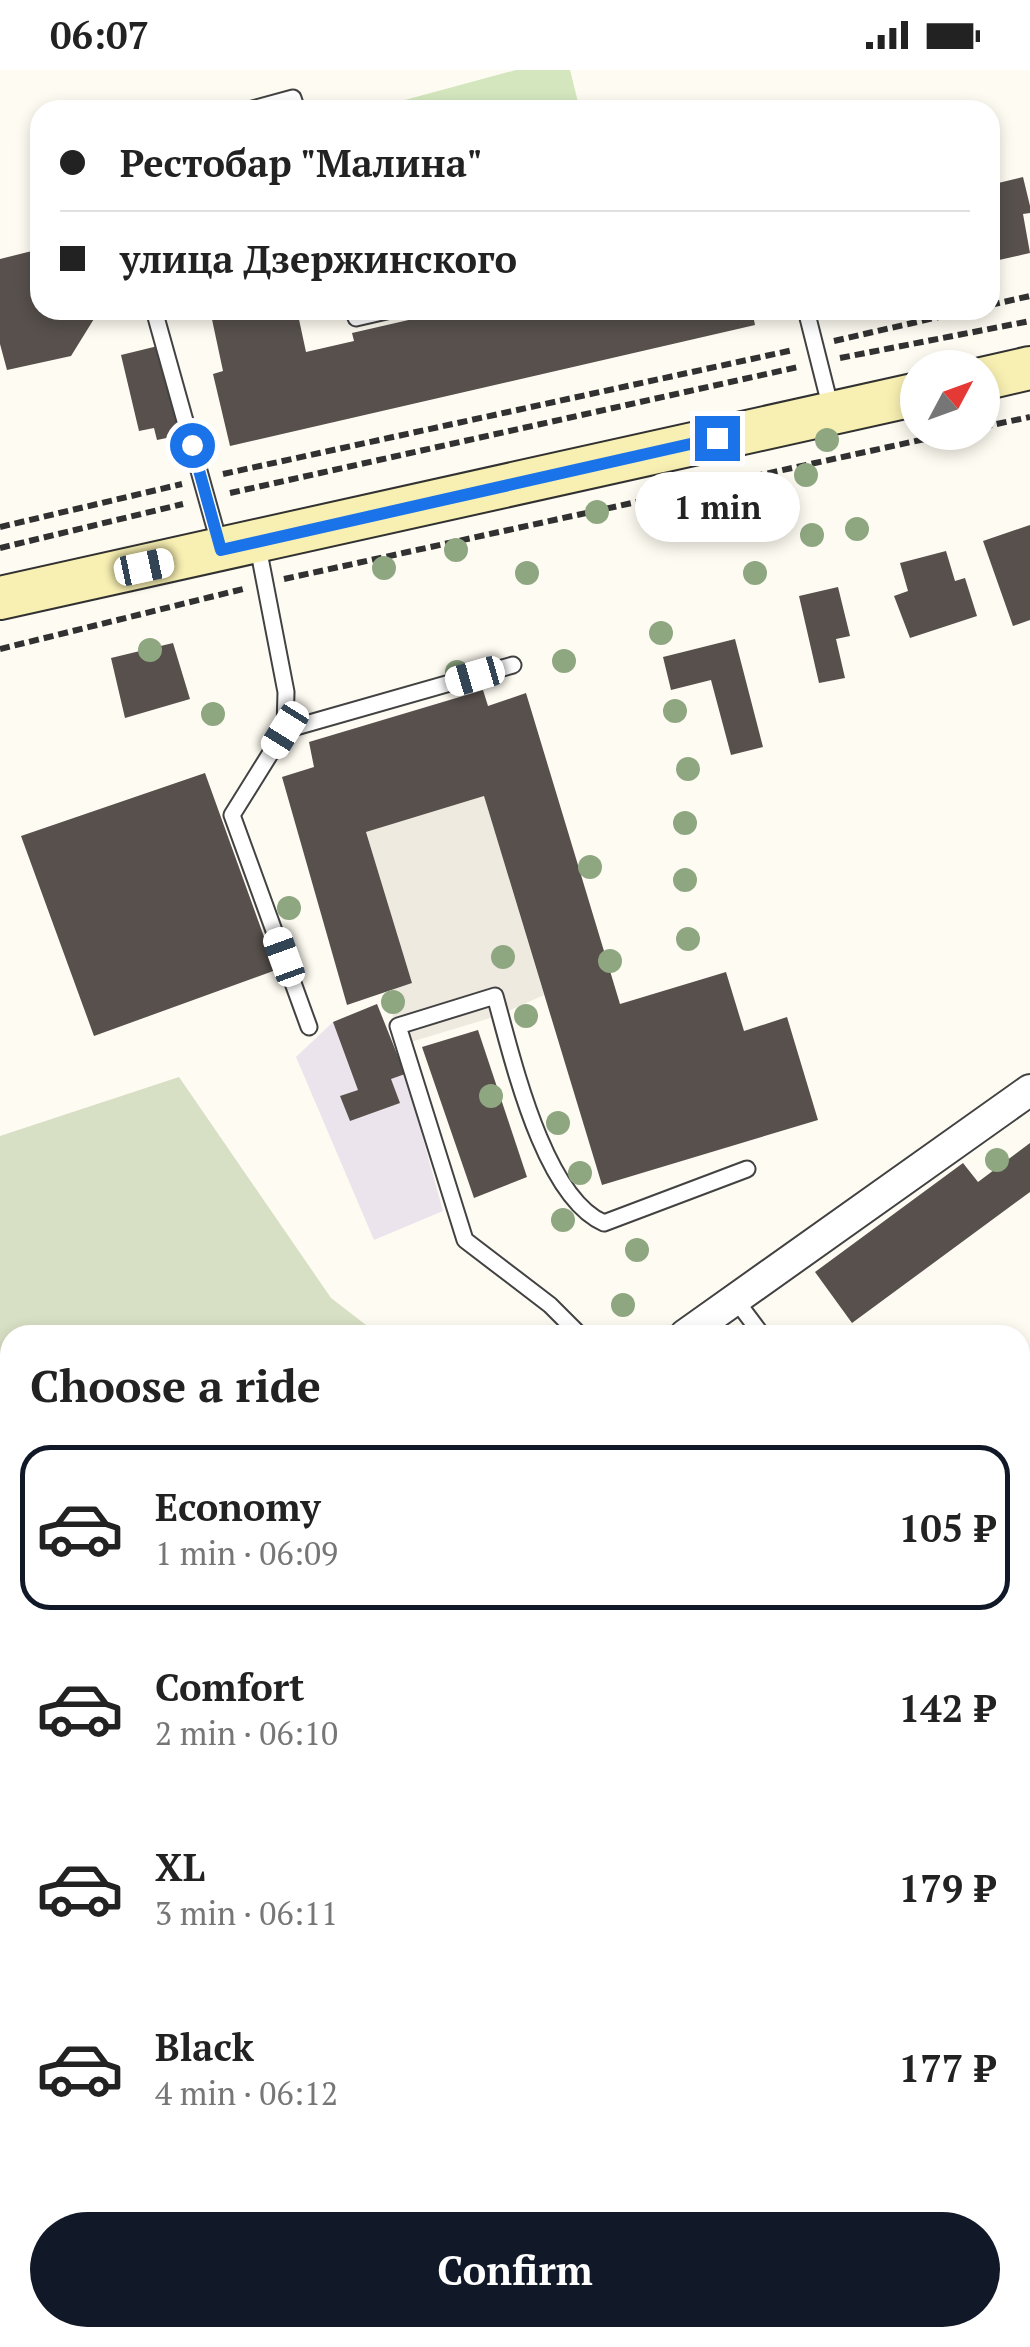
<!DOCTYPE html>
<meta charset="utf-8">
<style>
body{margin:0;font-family:"PT Serif",serif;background:#f2f2f2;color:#222;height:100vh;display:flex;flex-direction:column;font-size:38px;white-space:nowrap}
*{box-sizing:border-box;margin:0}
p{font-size:32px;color:#767676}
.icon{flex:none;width:55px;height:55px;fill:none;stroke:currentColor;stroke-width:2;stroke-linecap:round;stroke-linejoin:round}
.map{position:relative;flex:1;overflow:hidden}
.sheet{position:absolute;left:0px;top:1255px;width:1030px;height:1022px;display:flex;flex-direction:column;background:#fff;border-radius:30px 30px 0 0;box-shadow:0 5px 15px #0003}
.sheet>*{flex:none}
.hud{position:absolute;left:30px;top:30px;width:970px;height:220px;border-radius:30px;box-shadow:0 5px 15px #0003;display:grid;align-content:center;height:220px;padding:0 30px;background:#fff}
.needle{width:65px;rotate:49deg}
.controls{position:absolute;left:900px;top:280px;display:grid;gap:20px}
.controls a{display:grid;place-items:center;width:100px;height:100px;border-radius:50%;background:#fff;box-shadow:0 5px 15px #0003;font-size:50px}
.end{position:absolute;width:45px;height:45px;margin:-22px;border:12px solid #1a73e8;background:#fff;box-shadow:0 0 0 5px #fff}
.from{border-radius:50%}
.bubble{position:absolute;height:70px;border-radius:35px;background:#fff;box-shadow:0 5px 15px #0003;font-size:32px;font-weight:700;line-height:70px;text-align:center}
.car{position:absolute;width:30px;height:60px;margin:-30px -15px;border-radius:12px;box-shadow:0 0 8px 2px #0007;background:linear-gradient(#fff 24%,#345 0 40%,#fff 0 76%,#345 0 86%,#fff 0)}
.hud b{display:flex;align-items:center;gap:35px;height:95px;font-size:38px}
.hud b+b{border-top:2px solid #e0e0e0}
.hud i{width:25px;height:25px;background:#222}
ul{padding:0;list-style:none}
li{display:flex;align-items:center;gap:30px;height:165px;margin:0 20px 15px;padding:0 10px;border:5px solid transparent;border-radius:30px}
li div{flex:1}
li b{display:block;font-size:38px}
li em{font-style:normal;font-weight:700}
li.on{border-color:#111827}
li>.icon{width:90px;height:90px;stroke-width:1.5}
h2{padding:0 30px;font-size:45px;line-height:120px}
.cta{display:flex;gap:20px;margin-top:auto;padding:20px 30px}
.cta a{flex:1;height:115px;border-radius:60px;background:#111827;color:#fff;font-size:40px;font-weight:700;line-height:115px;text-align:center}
.status{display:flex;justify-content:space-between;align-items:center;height:70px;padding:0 50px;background:#fff;direction:ltr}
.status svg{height:28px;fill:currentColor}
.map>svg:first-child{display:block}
</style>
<div class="status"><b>06:07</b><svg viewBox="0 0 49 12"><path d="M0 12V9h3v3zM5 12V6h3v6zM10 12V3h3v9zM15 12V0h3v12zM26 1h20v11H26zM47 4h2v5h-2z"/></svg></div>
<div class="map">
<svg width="1030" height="2277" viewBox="0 0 1030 2277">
<rect width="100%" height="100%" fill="#fefbf2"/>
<path fill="#ebe4ec" d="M377,934L405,1004L443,1141L374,1170L296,987L333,952Z"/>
<path fill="#d3e6bd" d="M516,0H570L580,40H368Z"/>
<path fill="#d7dfc4" d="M179,1007L331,1228L379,1265H10V2268H594L584,2277H0V1066Z"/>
<path fill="#eeeae0" d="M484,726L544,925L500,945L391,978L394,919L412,913L366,762Z"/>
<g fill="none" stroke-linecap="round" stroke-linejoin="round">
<path stroke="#4793c3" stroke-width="10" d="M1020,2178L1030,2184
M653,2277L664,2268"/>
</g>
<path fill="#57504c" d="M1023,107L1030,136V143L1023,144L1030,183L990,192V115Z
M40,179V240H96L97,244L71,286L7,300L0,274V189Z
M210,240H297L306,282L354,271L352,263L452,240H752L755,255L230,376L213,304L223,301Z
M162,275L180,353L174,356L176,366L157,370L154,358L139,361L121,285Z
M1030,455V550L1013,556L983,471Z
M946,481L955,511L965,508L977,546L910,568L894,526L908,521L900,493Z
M838,517L850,566L836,569L845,608L819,613L799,526Z
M735,569L763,677L731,685L711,610L671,620L663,587Z
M173,573L190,629L125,648L111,588Z
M483,620L488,636L526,623L620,934L726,902L744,961L787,947L818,1050L602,1115L484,726L366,762L412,913L347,935L282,707L314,697L309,672Z
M205,703L276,900L94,966L21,766Z
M377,934L405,1004L391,1009L400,1033L350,1051L340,1026L358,1020L333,952Z
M478,960L527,1107L474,1128L422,977Z
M1030,1073V1122L852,1253L815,1202L963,1093L978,1112Z
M1030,1520V1609L1020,1616V1526Z"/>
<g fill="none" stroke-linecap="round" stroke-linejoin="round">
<g stroke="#424242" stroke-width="19">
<path id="service" d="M249,40L293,28L297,40
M154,240L220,476
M354,240L356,248L391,240
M806,240L832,343
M257,472L286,622L285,660L232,745L309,957
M285,660L513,595
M735,1229L762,1265
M580,1265L550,1235L465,1170L398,956L495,926C512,986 543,1127 604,1153L747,1099"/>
</g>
<g stroke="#424242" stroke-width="34">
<path id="minor" d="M685,1265L1030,1020"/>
</g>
<g stroke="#313131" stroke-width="46">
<path id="secondary" d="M982,309L1030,298
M0,528L918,324"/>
</g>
<path stroke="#313131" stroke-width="6" stroke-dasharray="10 5" stroke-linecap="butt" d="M990,235L1030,226
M834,271L969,240
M840,288L1030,251
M982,357L1030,347
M223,404L793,280
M230,423L798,297
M0,457L182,414
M0,478L183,434
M284,509L957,362
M0,579L243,519"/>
<use href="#service" stroke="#fff" stroke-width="15"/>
<use href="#minor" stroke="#fff" stroke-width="30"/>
<use href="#secondary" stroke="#f8f0b2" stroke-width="42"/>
</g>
<g fill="#8ea781">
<circle cx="827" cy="370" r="12"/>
<circle cx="806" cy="405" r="12"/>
<circle cx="699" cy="422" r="12"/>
<circle cx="736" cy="423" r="12"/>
<circle cx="597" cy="442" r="12"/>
<circle cx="857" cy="459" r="12"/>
<circle cx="812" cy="465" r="12"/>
<circle cx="456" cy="480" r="12"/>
<circle cx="384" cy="498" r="12"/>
<circle cx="527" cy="503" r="12"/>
<circle cx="755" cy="503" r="12"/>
<circle cx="661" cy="563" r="12"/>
<circle cx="150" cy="580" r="12"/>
<circle cx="564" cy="591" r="12"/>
<circle cx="457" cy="602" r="12"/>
<circle cx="675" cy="641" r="12"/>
<circle cx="213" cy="644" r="12"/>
<circle cx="688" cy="699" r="12"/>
<circle cx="685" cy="753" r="12"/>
<circle cx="590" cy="797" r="12"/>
<circle cx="685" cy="810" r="12"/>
<circle cx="289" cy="838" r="12"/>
<circle cx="688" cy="869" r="12"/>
<circle cx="503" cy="887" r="12"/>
<circle cx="610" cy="891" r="12"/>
<circle cx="393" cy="932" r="12"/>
<circle cx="526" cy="946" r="12"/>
<circle cx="491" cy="1026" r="12"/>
<circle cx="558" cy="1053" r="12"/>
<circle cx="997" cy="1090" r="12"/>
<circle cx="580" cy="1103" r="12"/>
<circle cx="563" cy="1150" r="12"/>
<circle cx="637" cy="1180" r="12"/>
<circle cx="623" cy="1235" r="12"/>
</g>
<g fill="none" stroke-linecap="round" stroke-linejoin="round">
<path stroke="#1a73e8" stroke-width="12" d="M192,375L221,480L717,368"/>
</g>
</svg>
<div class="controls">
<a><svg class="needle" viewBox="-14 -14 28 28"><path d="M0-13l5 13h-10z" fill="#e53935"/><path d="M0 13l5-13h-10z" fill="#767676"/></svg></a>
</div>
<i class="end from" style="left:192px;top:375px"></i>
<i class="end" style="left:717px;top:368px"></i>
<div class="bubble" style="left:635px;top:402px;width:165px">1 min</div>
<i class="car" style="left:144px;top:497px;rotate:78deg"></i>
<i class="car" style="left:475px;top:606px;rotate:254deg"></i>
<i class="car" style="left:285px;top:660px;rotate:212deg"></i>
<i class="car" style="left:284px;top:887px;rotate:340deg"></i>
<div class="hud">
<b><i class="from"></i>Рестобар &quot;Малина&quot;</b>
<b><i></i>улица Дзержинского</b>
</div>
<section class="sheet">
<h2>Choose a ride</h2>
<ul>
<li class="on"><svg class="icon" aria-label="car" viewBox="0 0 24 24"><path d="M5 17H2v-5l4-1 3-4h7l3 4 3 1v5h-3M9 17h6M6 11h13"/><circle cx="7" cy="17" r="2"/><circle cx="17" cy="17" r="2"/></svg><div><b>Economy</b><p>1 min · 06:09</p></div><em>105 ₽</em></li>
<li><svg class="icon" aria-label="car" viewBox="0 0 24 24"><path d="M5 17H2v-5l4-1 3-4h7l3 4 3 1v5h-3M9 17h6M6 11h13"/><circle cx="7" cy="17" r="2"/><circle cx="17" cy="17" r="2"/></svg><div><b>Comfort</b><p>2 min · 06:10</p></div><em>142 ₽</em></li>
<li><svg class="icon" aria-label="car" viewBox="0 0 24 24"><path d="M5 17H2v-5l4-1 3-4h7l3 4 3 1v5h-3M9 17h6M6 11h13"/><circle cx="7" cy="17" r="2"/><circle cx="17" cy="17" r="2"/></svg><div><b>XL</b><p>3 min · 06:11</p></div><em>179 ₽</em></li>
<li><svg class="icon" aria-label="car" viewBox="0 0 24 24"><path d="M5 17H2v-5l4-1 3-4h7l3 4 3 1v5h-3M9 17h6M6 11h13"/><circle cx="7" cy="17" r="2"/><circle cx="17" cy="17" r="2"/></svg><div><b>Black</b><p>4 min · 06:12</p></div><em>177 ₽</em></li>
</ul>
<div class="cta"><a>Confirm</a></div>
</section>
</div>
